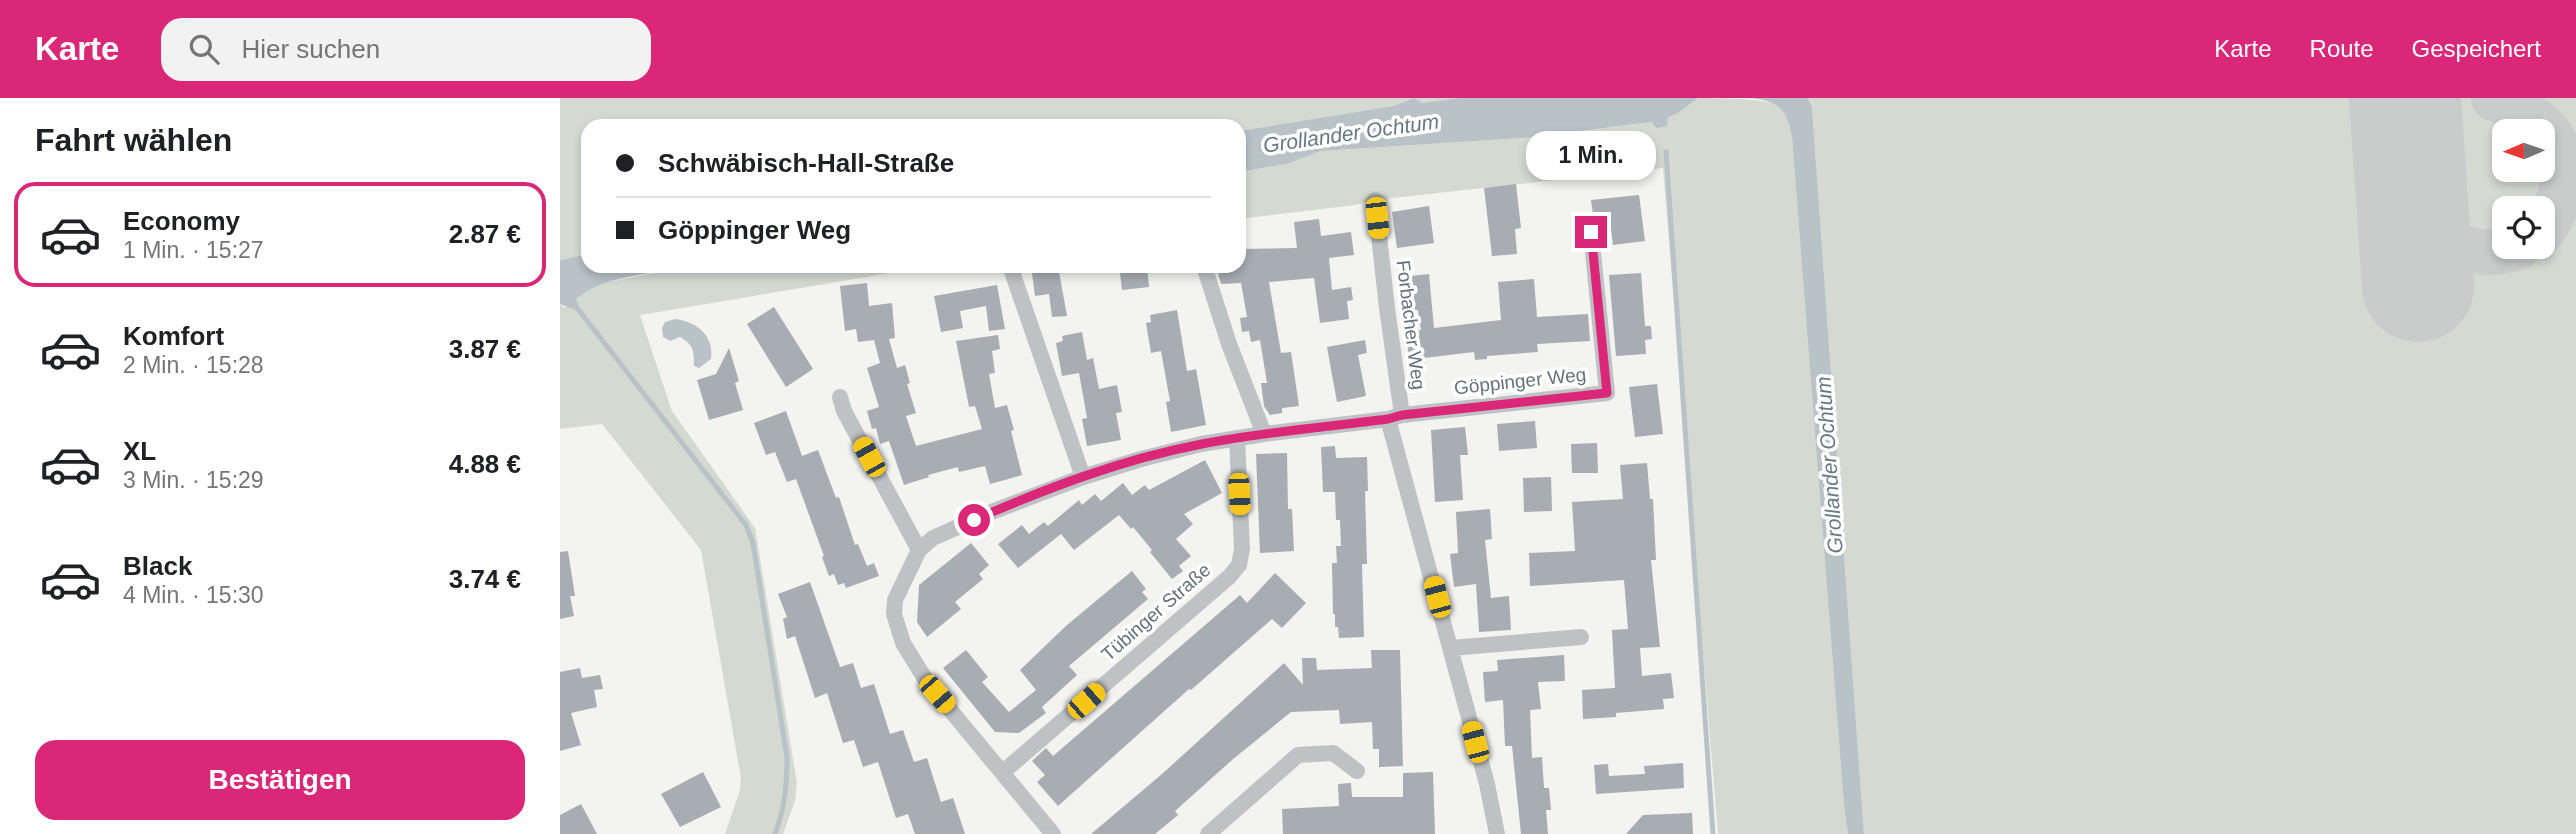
<!DOCTYPE html>
<html lang="de">
<meta charset="utf-8">
<style>
body{margin:0;font-family:Arial,sans-serif;background:#f2f2f2;color:#202124;height:100vh;display:flex;flex-direction:column;font-size:26px;white-space:nowrap}
*{box-sizing:border-box;margin:0}
p{font-size:23px;color:#757577}
.icon{flex:none;width:38px;height:38px;fill:none;stroke:currentColor;stroke-width:2;stroke-linecap:round;stroke-linejoin:round}
.map{position:relative;flex:1;overflow:hidden}
.side{display:flex;flex-direction:column;background:#fff;width:560px}
.side>*{flex:none}
.guide{position:absolute;left:21px;top:21px;width:665px;height:154px;border-radius:21px;box-shadow:0 4px 10px #0003;display:grid;align-content:center;height:154px;padding:0 35px;background:#fff}
.needle{width:46px;rotate:268deg}
.buttons{position:absolute;left:1932px;top:21px;display:grid;gap:14px}
.buttons a{display:grid;place-items:center;width:63px;height:63px;border-radius:14px;background:#fff;box-shadow:0 4px 10px #0003;font-size:35px}
.end{position:absolute;width:32px;height:32px;margin:-16px;border:9px solid #db2777;background:#fff;box-shadow:0 0 0 4px #fff}
.from{border-radius:50%}
.bubble{position:absolute;height:49px;border-radius:21px;background:#fff;box-shadow:0 4px 10px #0003;font-size:23px;font-weight:700;line-height:49px;text-align:center}
.car{position:absolute;width:21px;height:42px;margin:-21px -10px;border-radius:9px;box-shadow:0 0 5px 2px #0007;background:linear-gradient(#f5c518 24%,#345 0 40%,#f5c518 0 76%,#345 0 86%,#f5c518 0)}
.guide b{display:flex;align-items:center;gap:24px;height:66px;font-size:26px}
.guide b+b{border-top:2px solid #e0e0e0}
.guide i{width:18px;height:18px;background:#202124}
ul{padding:0;list-style:none}
li{display:flex;align-items:center;gap:21px;height:105px;margin:0 14px 10px;padding:0 21px;border:4px solid transparent;border-radius:21px}
li div{flex:1}
li b{display:block;font-size:26px}
li em{font-style:normal;font-weight:700}
li.selected{border-color:#db2777}
li>.icon{width:63px;height:63px;stroke-width:1.5}
h2{padding:0 35px;font-size:32px;line-height:84px}
.button{display:flex;gap:14px;margin-top:auto;padding:14px 35px}
.button a{flex:1;height:80px;border-radius:21px;background:#db2777;color:#fff;font-size:28px;font-weight:700;line-height:80px;text-align:center}
header{display:flex;align-items:center;gap:42px;box-sizing:border-box;height:98px;padding:0 35px;background:#db2777;color:#fff}
header strong{font-size:33px}
nav{display:flex;gap:38px;margin-inline-start:auto;font-size:24px}
.search{width:490px;height:63px;background:#f2f2f2;display:flex;align-items:center;gap:18px;box-sizing:border-box;padding:0 24px;border-radius:21px;color:#757577;font-size:26px}
main{display:flex;flex:1;min-height:0}
.map>svg:first-child{display:block}
</style>
<header>
<strong>Karte</strong>
<div class="search"><svg class="icon" aria-label="search" viewBox="0 0 24 24"><circle cx="10" cy="10" r="6"/><path d="M15 15l6 6"/></svg>Hier suchen</div>
<nav><a>Karte</a><a>Route</a><a>Gespeichert</a></nav>
</header>
<main>
<section class="side">
<h2>Fahrt wählen</h2>
<ul>
<li class="selected"><svg class="icon" aria-label="car" viewBox="0 0 24 24"><path d="M5 17H2v-5l4-1 3-4h7l3 4 3 1v5h-3M9 17h6M6 11h13"/><circle cx="7" cy="17" r="2"/><circle cx="17" cy="17" r="2"/></svg><div><b>Economy</b><p>1 Min. · 15:27</p></div><em>2.87 €</em></li>
<li><svg class="icon" aria-label="car" viewBox="0 0 24 24"><path d="M5 17H2v-5l4-1 3-4h7l3 4 3 1v5h-3M9 17h6M6 11h13"/><circle cx="7" cy="17" r="2"/><circle cx="17" cy="17" r="2"/></svg><div><b>Komfort</b><p>2 Min. · 15:28</p></div><em>3.87 €</em></li>
<li><svg class="icon" aria-label="car" viewBox="0 0 24 24"><path d="M5 17H2v-5l4-1 3-4h7l3 4 3 1v5h-3M9 17h6M6 11h13"/><circle cx="7" cy="17" r="2"/><circle cx="17" cy="17" r="2"/></svg><div><b>XL</b><p>3 Min. · 15:29</p></div><em>4.88 €</em></li>
<li><svg class="icon" aria-label="car" viewBox="0 0 24 24"><path d="M5 17H2v-5l4-1 3-4h7l3 4 3 1v5h-3M9 17h6M6 11h13"/><circle cx="7" cy="17" r="2"/><circle cx="17" cy="17" r="2"/></svg><div><b>Black</b><p>4 Min. · 15:30</p></div><em>3.74 €</em></li>
</ul>
<div class="button"><a>Bestätigen</a></div>
</section>
<div class="map">
<svg width="2016" height="736" viewBox="0 0 2016 736">
<rect width="100%" height="100%" fill="#f3f3f0"/>
<path fill="#d4dad1" fill-rule="evenodd" d="M0,0H899L862,5L854,0L833,8L679,33V28H28V156L0,162Z
M1138,0C1158,0 1205,0 1220,8C1227,16 1230,29 1232,39L1288,736H1158L1103,70L815,102L795,107L679,121V74L727,66L761,53L963,40L1092,24L1117,16Z
M1248,0H2016V736H1304L1252,9ZM1944,33H1983V72H1944ZM1944,110H1983V149H1944Z
M131,168H372L80,217L112,313L195,430L237,685L235,703L223,736H165L180,692L181,680L141,452L42,326L0,331V206L5,210L26,192L49,184Z"/>
<path fill="#b8c2c7" d="M854,0L862,5L899,0H1138L1117,16L1108,19L1107,28L1096,30L1092,24L963,40L761,53L727,66L679,74V33L833,8Z
M1191,0H1248L1252,9L1304,736H1288L1284,705L1232,39C1226,9 1219,4 1191,0Z
M28,156V168H131C97,175 41,178 16,201L19,208L15,212L0,206V162Z
M115,221C137,224 154,237 151,261L139,270L134,268C134,253 134,247 120,239L110,243L103,239L102,230L105,224Z"/>
<g fill="none" stroke-linecap="round" stroke-linejoin="round">
<path stroke="#b8c2c7" stroke-width="5" d="M1106,54L1153,736
M14,206L186,427L193,445L227,659C227,687 225,709 215,736"/>
<path stroke="#cacccc" stroke-width="46" d="M1934,0C1949,7 1965,13 1977,24C2013,54 2008,97 1983,132
M1849,60C1852,74 1853,89 1857,103C1870,148 1918,163 1958,149"/>
<path stroke="#cacccc" stroke-width="112" d="M1845,0L1858,188"/>
</g>
<path fill="#a7adb2" d="M956,86L961,130L955,131L957,156L932,158L924,90Z
M1079,97L1085,143L1053,147L1051,131L1041,132L1034,124L1031,102Z
M869,108L874,145L837,150L832,114Z
M759,121L761,138L791,134L794,157L769,160L772,192L791,189L793,202L787,203L789,221L760,225L754,180L709,184L721,255L731,254L739,308L722,310V315L710,317L704,308L701,285H707L700,242L691,244L689,233L682,234L680,220L687,219L681,185L661,186L656,168H679V151L737,150L734,124Z
M471,168H498L507,218L492,219L489,196L475,198Z
M559,168H587L589,189L562,192Z
M1081,175L1085,228H1091L1092,241L1085,242L1086,256L1056,258L1049,177Z
M869,176L874,230L941,222L938,184L974,181L977,219L1028,216L1030,243L977,246L978,254L927,258V261L915,262L914,254L864,260L865,266L850,268L846,235L861,232L858,212L844,213L841,179Z
M307,185L309,208L332,205L335,240L329,241L337,270L345,267L350,285L347,286L356,315L346,318L356,348L422,331L415,308L409,309L396,243L438,237L440,251L432,253L435,275L429,276L435,310L447,307L454,332L451,333L462,377L430,386L425,368L399,374L398,369L368,377L369,379L344,387L329,343L320,346L316,330L312,331L307,313L319,309L307,270L320,265L314,242L298,244L296,231L285,233L280,188Z
M437,187L445,231L429,233L426,208L400,213L403,230L381,234L374,198Z
M214,209L253,271L226,289L187,226Z
M617,212L627,273L636,271L646,327L611,334L606,304L610,303L601,253L591,255L586,225L591,224L590,217Z
M522,234L527,262L533,260L539,291L557,287L562,314L556,315L561,342L527,348L522,321L527,320L519,275L502,278L496,245L503,243L502,238Z
M805,242L807,255L798,257L806,298L777,304L767,249Z
M169,250L179,283L175,285L183,312L149,322L137,282L156,276Z
M1097,286L1103,336L1075,339L1069,289Z
M226,313L242,358L258,352L276,400L279,399L295,447L298,446L307,468L314,465L319,478L286,490L284,485L278,487L274,476L269,478L262,459L264,458L236,381L227,384L215,354L206,357L194,325Z
M975,323L977,350L939,353L937,326Z
M905,329L908,357H900L903,402L875,404L871,332Z
M1037,345L1038,375H1012L1011,346Z
M775,348L776,360L807,359L808,393H805L807,466H802L804,539L779,540L778,529H775V516H773L772,465H777L776,448H781L780,422H776L775,394H763L761,349Z
M727,355L728,411H732L734,453L700,455L696,356Z
M645,362L662,395L624,416L633,426L616,441L631,458L619,468L623,473L612,481L590,454L592,452L573,429L571,431L559,417L514,452L501,436L458,470L438,446L462,427L469,436L484,424L488,428L519,402L522,407L535,396L541,403L563,385L572,397L585,387L589,392Z
M1087,365L1090,401H1093L1096,462H1091L1100,549L1080,550L1082,578L1111,575L1114,600L1103,601L1104,611L1056,615V619L1023,621L1022,592L1055,590L1052,532L1068,531L1064,482L970,488L969,455L1015,453L1012,404L1063,401L1060,367Z
M991,379L992,413L964,414L963,380Z
M930,411L932,441L925,442L931,500L949,498L951,532L919,534L916,486L894,489L890,456L898,455L896,414Z
M411,445L429,467L419,476L423,481L395,504L401,511L367,539L357,524L359,487Z
M8,453L15,498H10L14,518L0,521V454Z
M572,473L586,491L582,494L588,501L509,568L517,577L482,609L486,615L459,635L435,634L383,570L406,552L428,579L422,584L449,614L476,592L460,572L507,527Z
M715,475L746,505L722,530L712,521L631,592L629,591L498,708L477,684L485,677L472,663L486,650L493,658L680,497L687,505Z
M250,484L280,569L293,565L301,590L314,586L330,636L343,632L354,664L367,660L381,704L393,700L405,736H355L348,716L336,720L318,664L303,669L294,642L283,645L267,595L255,600L235,538L227,541L223,521L227,519L218,496Z
M811,552H840L843,668L819,669V651H813L812,624L780,626L779,612L731,614L672,662L615,713L618,717L595,736H531L602,676L724,565L743,587L742,560H756L757,572L812,570Z
M1004,557L1005,583L978,584L981,611L970,612L972,660L982,659L984,690H989L991,712H986L988,736H961L952,648H945L943,602L925,604L923,574L938,573L937,562Z
M20,570L22,580L40,577L43,591L34,592L37,609L11,615L21,647L0,653V574Z
M1123,665L1124,690L1036,696L1034,667L1048,666L1049,678L1085,676L1084,668Z
M143,674L161,709L120,729L101,696Z
M873,674L875,736H723L722,711L779,708L778,686L791,685L792,699H843V675Z
M21,706L37,736H0V717Z
M1132,715L1133,736H1066L1083,717Z"/>
<g fill="none" stroke-linecap="round" stroke-linejoin="round">
<path stroke="#bfc2c5" stroke-width="16" d="M815,102L827,210L842,317
M450,168L523,379
M644,168L669,246L704,336
M280,299L284,313L359,452
M828,321L927,686L937,736
M891,550L1021,539
M443,674L669,479L679,467L682,451L677,340
M493,736L367,584L343,545L334,516L335,502L359,452L373,440L434,413L523,379L581,361L641,346L704,336L828,321L842,317L1047,295L1031,134
M648,736L738,657L773,655L797,673"/>
</g>
<g fill="none" stroke-linecap="round" stroke-linejoin="round">
<path stroke="#db2777" stroke-width="9" d="M414,422C487,390 563,361 642,346C703,334 766,329 828,321L842,317L1047,295L1031,134"/>
</g>
<g text-anchor="middle" dominant-baseline="central" stroke-width="7" stroke-linejoin="round" paint-order="stroke">
<g font-size="19" fill="#65727e" stroke="#fff">
<text transform="translate(851 227) rotate(83)">Forbacher Weg</text>
<text transform="translate(960 283) rotate(-6)">Göppinger Weg</text>
<text transform="translate(596 514) rotate(-41)">Tübinger Straße</text>
</g>
<g font-size="21" font-style="italic" fill="#657a83" stroke="#fff">
<text transform="translate(791 35) rotate(-8)">Grollander Ochtum</text>
<text transform="translate(1269 367) rotate(-94)">Grollander Ochtum</text>
</g>
</g>
</svg>
<div class="buttons">
<a><svg class="needle" viewBox="-14 -14 28 28"><path d="M0-13l5 13h-10z" fill="#e53935"/><path d="M0 13l5-13h-10z" fill="#757577"/></svg></a>
<a><svg class="icon" aria-label="locate" viewBox="0 0 24 24"><circle cx="12" cy="12" r="6"/><path d="M12 2v4M12 18v4M2 12h4M18 12h4"/></svg></a>
</div>
<i class="end from" style="left:414px;top:422px"></i>
<i class="end" style="left:1031px;top:134px"></i>
<div class="bubble" style="left:966px;top:33px;width:130px">1 Min.</div>
<i class="car" style="left:817px;top:120px;rotate:174deg"></i>
<i class="car" style="left:309px;top:359px;rotate:331deg"></i>
<i class="car" style="left:679px;top:396px;rotate:177deg"></i>
<i class="car" style="left:877px;top:499px;rotate:345deg"></i>
<i class="car" style="left:377px;top:596px;rotate:139deg"></i>
<i class="car" style="left:526px;top:603px;rotate:49deg"></i>
<i class="car" style="left:915px;top:644px;rotate:345deg"></i>
<div class="guide">
<b><i class="from"></i>Schwäbisch-Hall-Straße</b>
<b><i></i>Göppinger Weg</b>
</div>
</div>
</main>
